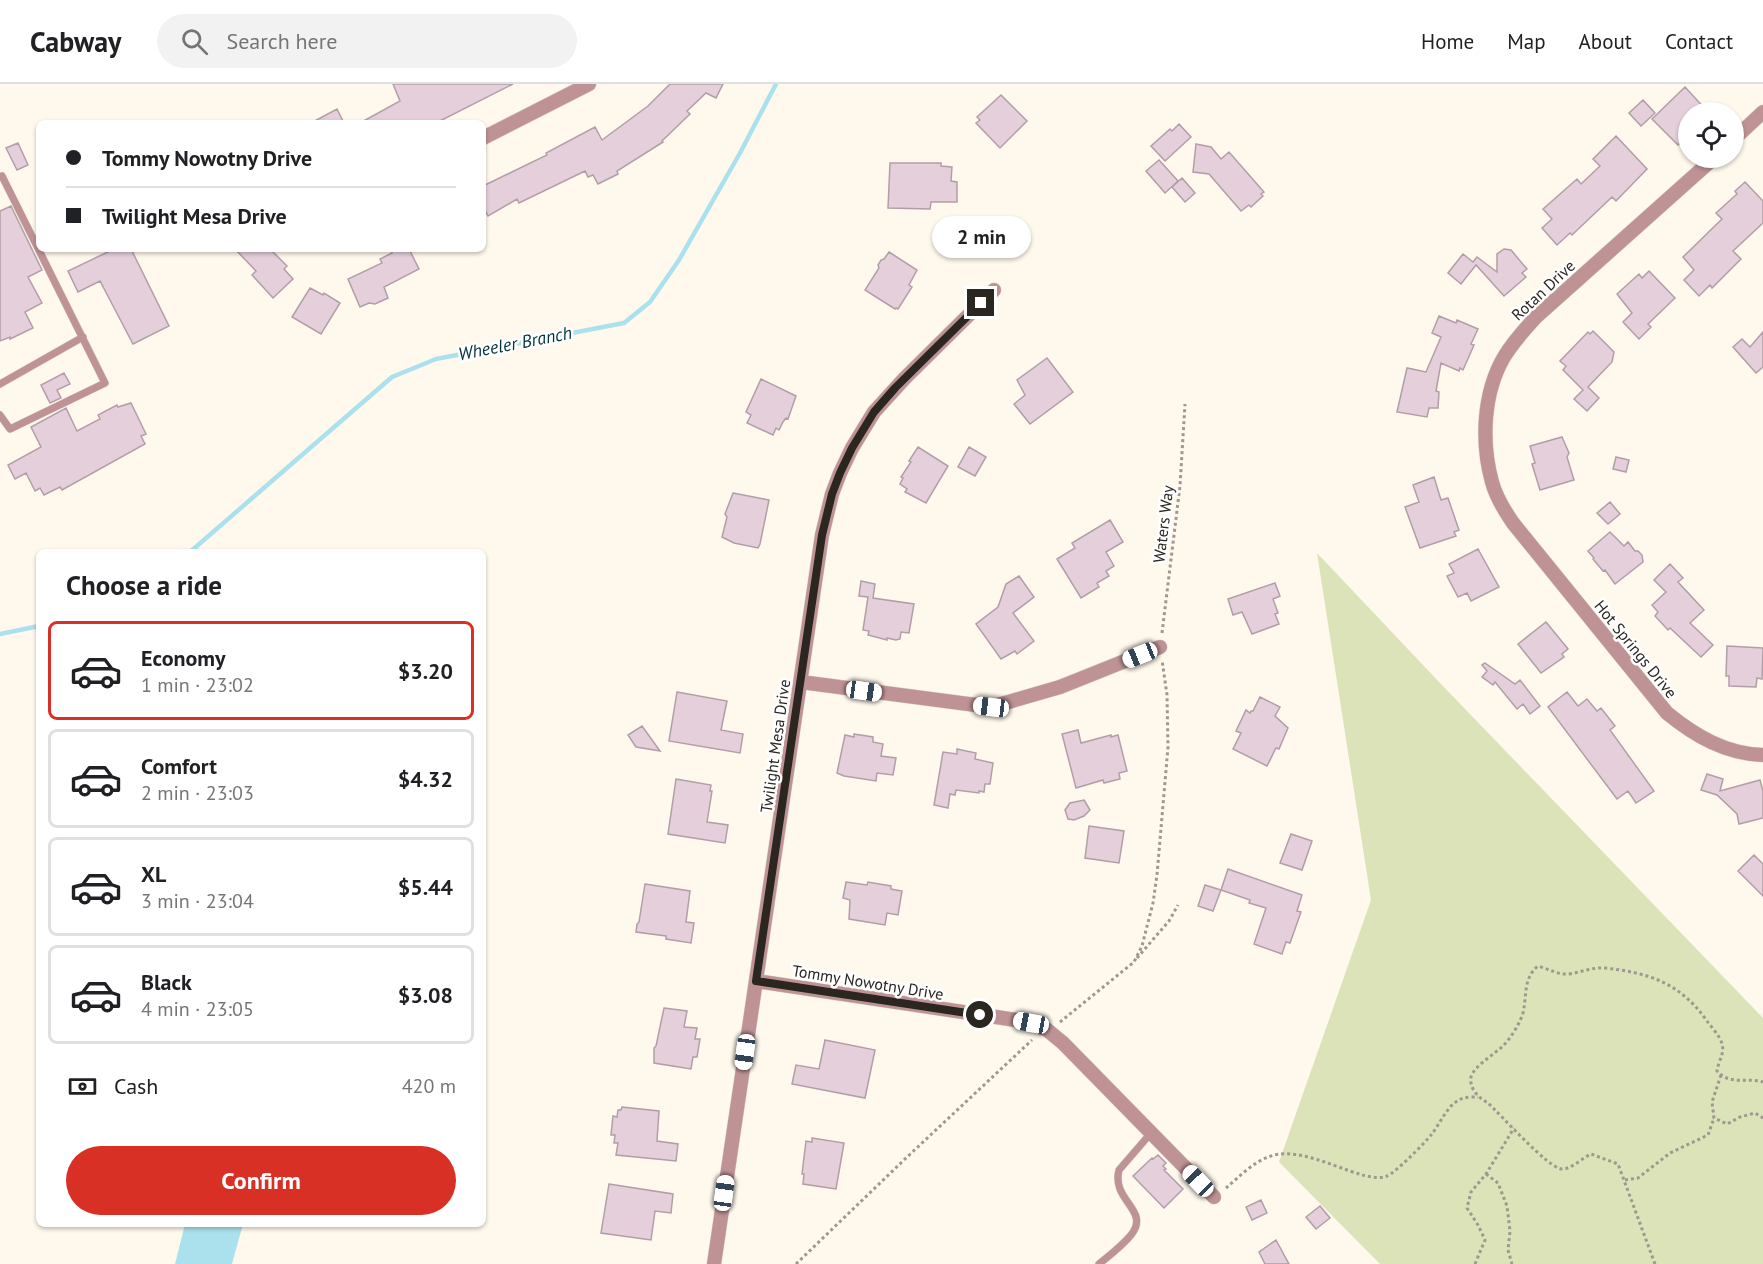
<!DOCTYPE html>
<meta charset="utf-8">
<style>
body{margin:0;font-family:"PT Sans",sans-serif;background:#f2f2f2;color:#202124;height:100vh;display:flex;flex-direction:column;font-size:22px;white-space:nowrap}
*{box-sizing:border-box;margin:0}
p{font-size:20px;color:#757577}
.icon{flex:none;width:33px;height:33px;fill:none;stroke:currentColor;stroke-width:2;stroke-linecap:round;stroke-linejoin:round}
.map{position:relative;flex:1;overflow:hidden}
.drawer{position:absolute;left:36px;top:465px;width:450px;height:678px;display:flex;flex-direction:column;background:#fff;border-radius:9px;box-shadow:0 2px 4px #0004}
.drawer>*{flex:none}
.top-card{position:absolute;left:36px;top:36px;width:450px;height:132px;border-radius:9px;box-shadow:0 2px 4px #0004;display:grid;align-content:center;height:132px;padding:0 30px;background:#fff}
.fabs{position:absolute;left:1678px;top:18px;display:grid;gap:12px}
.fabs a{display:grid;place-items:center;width:66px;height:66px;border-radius:50%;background:#fff;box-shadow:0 2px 4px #0004;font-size:30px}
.end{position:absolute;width:27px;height:27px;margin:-14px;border:8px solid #2b2620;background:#fff;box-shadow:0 0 0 3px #fff}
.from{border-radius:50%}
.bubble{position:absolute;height:42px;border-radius:21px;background:#fff;box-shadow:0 2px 4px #0004;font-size:20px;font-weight:800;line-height:42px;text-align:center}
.car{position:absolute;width:18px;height:36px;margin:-18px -9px;border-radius:8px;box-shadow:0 0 4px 2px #0007;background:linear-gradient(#fff 24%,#345 0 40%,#fff 0 76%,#345 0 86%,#fff 0)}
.top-card b{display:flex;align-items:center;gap:21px;height:57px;font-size:22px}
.top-card b+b{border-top:2px solid #e0e0e0}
.top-card i{width:15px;height:15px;background:#202124}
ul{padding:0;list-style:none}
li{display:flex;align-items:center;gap:18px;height:99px;margin:0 12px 9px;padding:0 18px;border:3px solid #e0e0e0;border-radius:9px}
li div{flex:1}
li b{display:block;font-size:22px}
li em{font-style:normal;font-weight:800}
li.current{border-color:#d93025}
li>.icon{width:54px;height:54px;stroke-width:1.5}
h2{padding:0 30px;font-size:27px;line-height:72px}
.pay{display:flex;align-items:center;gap:15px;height:66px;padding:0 30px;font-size:22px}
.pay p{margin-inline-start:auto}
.cta{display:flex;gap:12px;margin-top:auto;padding:12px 30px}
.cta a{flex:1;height:69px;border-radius:36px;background:#d93025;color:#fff;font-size:24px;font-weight:800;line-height:69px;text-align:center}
header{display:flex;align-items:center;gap:36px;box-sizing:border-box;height:84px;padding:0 30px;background:#fff;border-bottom:2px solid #e0e0e0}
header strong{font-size:28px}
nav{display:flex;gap:33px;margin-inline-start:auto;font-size:21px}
.search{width:420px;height:54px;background:#f2f2f2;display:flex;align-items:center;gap:15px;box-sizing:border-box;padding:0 21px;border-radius:33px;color:#757577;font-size:22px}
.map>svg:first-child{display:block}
</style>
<header>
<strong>Cabway</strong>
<div class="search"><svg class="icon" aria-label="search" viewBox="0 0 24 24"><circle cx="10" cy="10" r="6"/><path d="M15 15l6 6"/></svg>Search here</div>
<nav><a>Home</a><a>Map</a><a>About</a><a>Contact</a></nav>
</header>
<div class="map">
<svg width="1763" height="1180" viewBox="0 0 1763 1180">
<rect width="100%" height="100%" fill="#fff8ed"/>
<path fill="#dce3b8" d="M1317,469L1440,599L1763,934V1180H1380L1279,1078L1371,816Z"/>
<path fill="#abe1ed" d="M185,1140H243L232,1180H175Z"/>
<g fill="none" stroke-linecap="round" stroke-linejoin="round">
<path stroke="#abe1ed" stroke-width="4.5" d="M190,468L392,293L436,275L624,239L650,218L679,176L740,69L776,0
M0,550L39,542"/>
</g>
<path fill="#e4cfda" stroke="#b29ea8" stroke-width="1.5" d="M393,0H513L436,39H360L400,17Z
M670,0H723L716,14L706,9L687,27L690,30L662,57L663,58L617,87L618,90L598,100L593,91L588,93L585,87L519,119L517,115L488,132L483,122V102L547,71L546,69L595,43L602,56L648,22Z
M1685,3L1708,28H1689V51L1678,61L1652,35Z
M1001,11L1027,37L1000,64L976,39L980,36L977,33Z
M1643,16L1655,29L1641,42L1629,29Z
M337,25L344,39H311Z
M1179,40L1191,53L1165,77L1151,62L1170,45L1172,47Z
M1616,52L1647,85L1616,117L1612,113L1572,151L1570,149L1557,161L1542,144L1552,135L1543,125L1577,95L1581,100L1600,82L1593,75Z
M18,59L28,81L17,86L6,64Z
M1196,60L1211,63L1221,75L1229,68L1264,108L1261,110L1263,112L1251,123L1249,121L1241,127L1209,90L1193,88Z
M1159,76L1178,97L1165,109L1146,87Z
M890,79H941V82L952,83L951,97L957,98V118H931L930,125L888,124Z
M1182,94L1195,109L1185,118L1172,103Z
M1745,98L1763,117V139L1733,167L1741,175L1712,204L1710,201L1699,212L1684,196L1694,186L1683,173L1722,135L1716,129L1737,110L1735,107Z
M11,122L42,186L28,193L42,219L25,228L33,244L10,255V253L0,257V127Z
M114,165H131L169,242L133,260L100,197L78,208L68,187Z
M235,165H270L287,182L284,185L293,195L273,214L252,191L256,187Z
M390,165H409L419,185L384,203L388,214L375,220L369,219L360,223L348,195L382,179L380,175L392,169Z
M1504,165L1511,166L1527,185L1522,189L1526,193L1504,212L1476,181L1461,200L1448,189L1463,170L1473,178L1477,173L1497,188V170Z
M889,168L917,186L909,201L912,203L898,225L896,224L895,225L865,206L879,184L878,181L881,176L884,175Z
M1649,187L1675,214L1648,240L1651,243L1639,255L1623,238L1632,229L1617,210L1639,190L1642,194Z
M310,204L323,211L324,209L340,219L321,250L292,233Z
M1439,232L1456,239L1457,236L1478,245L1471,260L1474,261L1463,286L1460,284L1459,287L1441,279L1436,307L1439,308L1438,324H1429L1427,333L1397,328L1407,284L1426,288L1441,253L1432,249Z
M1593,247L1614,268L1612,278L1588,303L1599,314L1587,327L1574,315L1583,306L1563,286L1566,282L1560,277L1588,248L1590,250Z
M1763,248V283L1756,289L1733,263L1742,255L1750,263Z
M1047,274L1073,308L1030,340L1014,320L1025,311L1017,296Z
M64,289L70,300L57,306L61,314L50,319L41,301Z
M761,295L796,312L788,335L786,334L783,338L779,346L776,344L773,351L747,339L751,331L746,328Z
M131,319L146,350L141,352L145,360L62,406L60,403L44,411L40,404L35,407L26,389L15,395L8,381L41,363L31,343L66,324L77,347L100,335L98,331L117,321L118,323Z
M1562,353L1569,369L1567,373L1574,396L1540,406L1532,380L1535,379L1530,362Z
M918,363L948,382L926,419L905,408L907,405L900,400L903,394L901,393L911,378L909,377Z
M969,363L986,373L975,392L958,383Z
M1616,373L1629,376L1626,388L1613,385Z
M1434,393L1441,416L1448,414L1459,446L1454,448L1456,452L1420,464L1405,423L1419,418L1413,401Z
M733,409L769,416L760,460L758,464L734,459L722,453L727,433L725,430Z
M1610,418L1620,430L1608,440L1597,429Z
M1110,436L1123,458L1106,468L1114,482L1106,487L1109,492L1097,499L1099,503L1081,514L1057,475L1075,464L1072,459Z
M1610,448L1624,462L1628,458L1635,467H1638L1642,471L1643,478L1615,500L1605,486L1603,487L1593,475L1594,474L1588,467Z
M1478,465L1499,503L1471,517L1467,509L1458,513L1447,492L1454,489L1449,480Z
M1670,480L1683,494L1678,498L1704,526L1690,539L1713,561L1701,573L1670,544L1668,546L1655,532L1658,528L1652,521L1666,508L1654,496Z
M1019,492L1034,513L1013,529L1034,557L1017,570L1015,567L1001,575L976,540L998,523L1006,500Z
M861,497L875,500L873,514L914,520L909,549L901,548L900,555L896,556L887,554V556L868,551L869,547L863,546L868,513L859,512Z
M1275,499L1280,512L1273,515L1278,529L1275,530L1279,540L1252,550L1242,528L1233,531L1228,515Z
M1546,538L1568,565L1562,570L1564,573L1541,589L1518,560Z
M1727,562L1763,564L1762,595L1757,594L1756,603L1729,602V592H1726Z
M1485,579L1515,600L1520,596L1540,622L1530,630L1523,620L1517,625L1495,598L1493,601L1482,593L1487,587L1482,581Z
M677,608L727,617L721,646L743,650L740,669L669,657Z
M1567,608L1578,622L1587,615L1597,627L1601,624L1615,642L1610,646L1654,707L1636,719L1628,707L1617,715L1548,623Z
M1260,613L1280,623L1275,632L1288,644L1279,665L1276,664L1267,682L1233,665L1241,649L1236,647L1246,626L1250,629L1251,627H1253Z
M642,642L660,667L636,663L628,651Z
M1078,646L1081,659L1111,651V653L1118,651L1127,687L1119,689L1120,695L1104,699L1103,696L1076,704L1062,650Z
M854,650L873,653V658L883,660L881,672L896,674L893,691L877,689L876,697L844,692L837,689L845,651L854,653Z
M957,665L976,669L975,675L993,679L990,700H985L984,708L979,707V709L956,706L955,711L950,710L948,724L934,721L943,668L957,670Z
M1707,690L1723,695L1720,707L1760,696L1763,707V734L1739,740L1737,730L1717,711L1701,706Z
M676,695L711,701L710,707H712L707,738L728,741L725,759L668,750Z
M1084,716L1090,726L1084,732L1074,736L1068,735L1065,726L1070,719Z
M1089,742L1124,747L1119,779L1085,774Z
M1291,750L1312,757L1302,786L1280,779Z
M1754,771L1763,780V812L1738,787Z
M1228,785L1302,811L1297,827L1301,828L1290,859L1286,858L1282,870L1254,860L1266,824L1249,819L1250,816L1221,806Z
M846,798L867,801L868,798L891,802V805L902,807L898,831L887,829L885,841L849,835L850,816L843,814Z
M645,800L690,807L686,838L694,839L691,859L666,855V852L636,848L637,840L639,838Z
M1205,801L1221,806L1213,827L1198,822Z
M664,924L687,927L684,943L697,944L695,955H700L697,973H693L691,985L654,979V964L656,962Z
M825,956L875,966L865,1014L792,1000L796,981L819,985Z
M622,1023L659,1027L657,1057L678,1060L676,1077L616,1071L618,1059H614L615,1051H611L613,1032L617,1033L618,1026H621Z
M812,1054L844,1059L836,1105L803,1100L804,1090H802L806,1057L812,1058Z
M1158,1071L1166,1079L1163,1082L1166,1085L1164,1086L1183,1105L1164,1124L1133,1092L1152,1074L1153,1075Z
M609,1100L673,1110L671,1129L655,1127L651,1156L601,1149Z
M1261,1116L1267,1129L1252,1136L1246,1123Z
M1320,1122L1330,1134L1316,1145L1306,1133Z
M1276,1156L1289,1180H1265L1259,1168Z"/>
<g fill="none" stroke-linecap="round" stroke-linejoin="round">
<g stroke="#d9d2c8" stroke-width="8">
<path id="service" d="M0,93L2,92L105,299L10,345L0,331
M0,300L83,253
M1099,1180C1110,1171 1122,1162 1131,1151C1151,1126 1111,1117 1119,1086L1151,1049"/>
</g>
<g stroke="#d9d2c8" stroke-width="15">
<path id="minor" d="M483,54L589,0
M1734,55L1763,28
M1714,74L1536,233C1524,246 1513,258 1504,273C1483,309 1481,358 1492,398C1496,413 1504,426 1513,439L1667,629C1695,652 1726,670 1763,671
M801,598L991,623L1060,603L1160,563
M756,897L1016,936L1046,945L1063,959L1214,1113
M714,1180L822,451L832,410L840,389L852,364L874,328L904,295L994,206"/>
</g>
<path stroke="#9e988f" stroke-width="3" stroke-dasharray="3 3" stroke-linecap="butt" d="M1162,549L1180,402L1185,320
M1137,874L1169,837L1178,821
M1060,938L1134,878L1142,862L1153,819L1157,791L1168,663L1167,611L1162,576
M1721,991L1712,1018L1714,1034L1727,1040L1740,1033L1755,1029L1763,1034
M1486,1090L1498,1099L1507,1122L1510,1147L1508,1166L1512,1180
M1625,1096L1638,1094L1670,1069L1708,1051L1714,1034
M1226,1104C1239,1093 1254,1077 1271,1072C1307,1060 1364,1102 1387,1092C1395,1089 1425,1059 1431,1051C1441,1039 1448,1018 1464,1014C1468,1013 1474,1013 1478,1013
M796,1180L906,1074L1032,956
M1475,1180L1485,1156L1478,1141L1467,1124L1471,1108L1486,1090L1514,1044
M1655,1180L1618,1080L1591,1070C1582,1074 1572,1085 1562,1085C1549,1085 1500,1030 1488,1019C1479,1014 1469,1005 1471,993C1473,983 1496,969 1504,961C1512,952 1519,941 1523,929C1527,912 1523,894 1538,882C1549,885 1558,891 1569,890C1582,888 1593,883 1605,884C1650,889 1680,899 1707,937C1712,944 1720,952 1722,960C1725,969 1718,978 1717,987C1730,1002 1748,993 1763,998"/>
<use href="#service" stroke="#bf9396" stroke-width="7"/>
<use href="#minor" stroke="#bf9396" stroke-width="14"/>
</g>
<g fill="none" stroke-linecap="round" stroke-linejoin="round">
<path stroke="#2b2620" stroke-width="8" d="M980,931L756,897L822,451L832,410L840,389L852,364L874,328L895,304L981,219"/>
</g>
<g text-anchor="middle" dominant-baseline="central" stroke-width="5" stroke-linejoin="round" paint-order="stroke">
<g font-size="16" fill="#2b2620" stroke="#fff">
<text transform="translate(1543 206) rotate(-43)">Rotan Drive</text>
<text transform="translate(1163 440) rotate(-83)">Waters Way</text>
<text transform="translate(1636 565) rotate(51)">Hot Springs Drive</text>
<text transform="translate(775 662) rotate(-82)">Twilight Mesa Drive</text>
<text transform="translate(868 898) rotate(9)">Tommy Nowotny Drive</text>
</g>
<g font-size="18" font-style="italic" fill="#00323b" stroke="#fff">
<text transform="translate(515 259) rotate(-11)">Wheeler Branch</text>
</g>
</g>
</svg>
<div class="fabs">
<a><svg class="icon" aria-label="locate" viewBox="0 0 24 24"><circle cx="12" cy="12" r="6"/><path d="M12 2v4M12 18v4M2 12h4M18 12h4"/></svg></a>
</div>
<i class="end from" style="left:980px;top:931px"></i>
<i class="end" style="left:981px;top:219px"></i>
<div class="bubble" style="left:932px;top:132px;width:99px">2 min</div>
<i class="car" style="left:1140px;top:571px;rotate:248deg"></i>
<i class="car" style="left:864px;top:607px;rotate:98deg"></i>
<i class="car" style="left:991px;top:623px;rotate:277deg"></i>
<i class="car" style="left:1031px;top:939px;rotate:281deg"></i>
<i class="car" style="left:745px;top:968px;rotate:188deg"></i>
<i class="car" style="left:1198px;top:1097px;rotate:316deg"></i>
<i class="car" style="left:724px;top:1109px;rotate:8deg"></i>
<div class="top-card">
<b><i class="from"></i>Tommy Nowotny Drive</b>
<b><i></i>Twilight Mesa Drive</b>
</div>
<section class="drawer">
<h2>Choose a ride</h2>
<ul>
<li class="current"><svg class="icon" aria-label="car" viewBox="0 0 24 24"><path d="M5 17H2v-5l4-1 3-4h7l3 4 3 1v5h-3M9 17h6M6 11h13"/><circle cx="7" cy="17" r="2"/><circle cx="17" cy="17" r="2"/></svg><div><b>Economy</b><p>1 min · 23:02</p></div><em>$3.20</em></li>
<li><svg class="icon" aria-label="car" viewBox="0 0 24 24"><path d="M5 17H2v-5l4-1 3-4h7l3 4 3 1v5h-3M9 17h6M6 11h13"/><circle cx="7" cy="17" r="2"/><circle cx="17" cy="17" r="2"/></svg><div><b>Comfort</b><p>2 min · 23:03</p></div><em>$4.32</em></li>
<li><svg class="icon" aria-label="car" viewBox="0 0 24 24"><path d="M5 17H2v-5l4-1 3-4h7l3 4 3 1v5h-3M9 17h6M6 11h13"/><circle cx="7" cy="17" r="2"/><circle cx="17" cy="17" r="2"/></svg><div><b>XL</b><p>3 min · 23:04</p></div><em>$5.44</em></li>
<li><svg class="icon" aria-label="car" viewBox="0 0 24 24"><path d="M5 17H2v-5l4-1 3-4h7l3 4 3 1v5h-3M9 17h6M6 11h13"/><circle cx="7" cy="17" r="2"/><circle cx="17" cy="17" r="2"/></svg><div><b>Black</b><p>4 min · 23:05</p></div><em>$3.08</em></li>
</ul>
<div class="pay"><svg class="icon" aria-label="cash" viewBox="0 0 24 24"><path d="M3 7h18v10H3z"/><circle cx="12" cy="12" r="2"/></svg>Cash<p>420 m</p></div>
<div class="cta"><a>Confirm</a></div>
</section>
</div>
